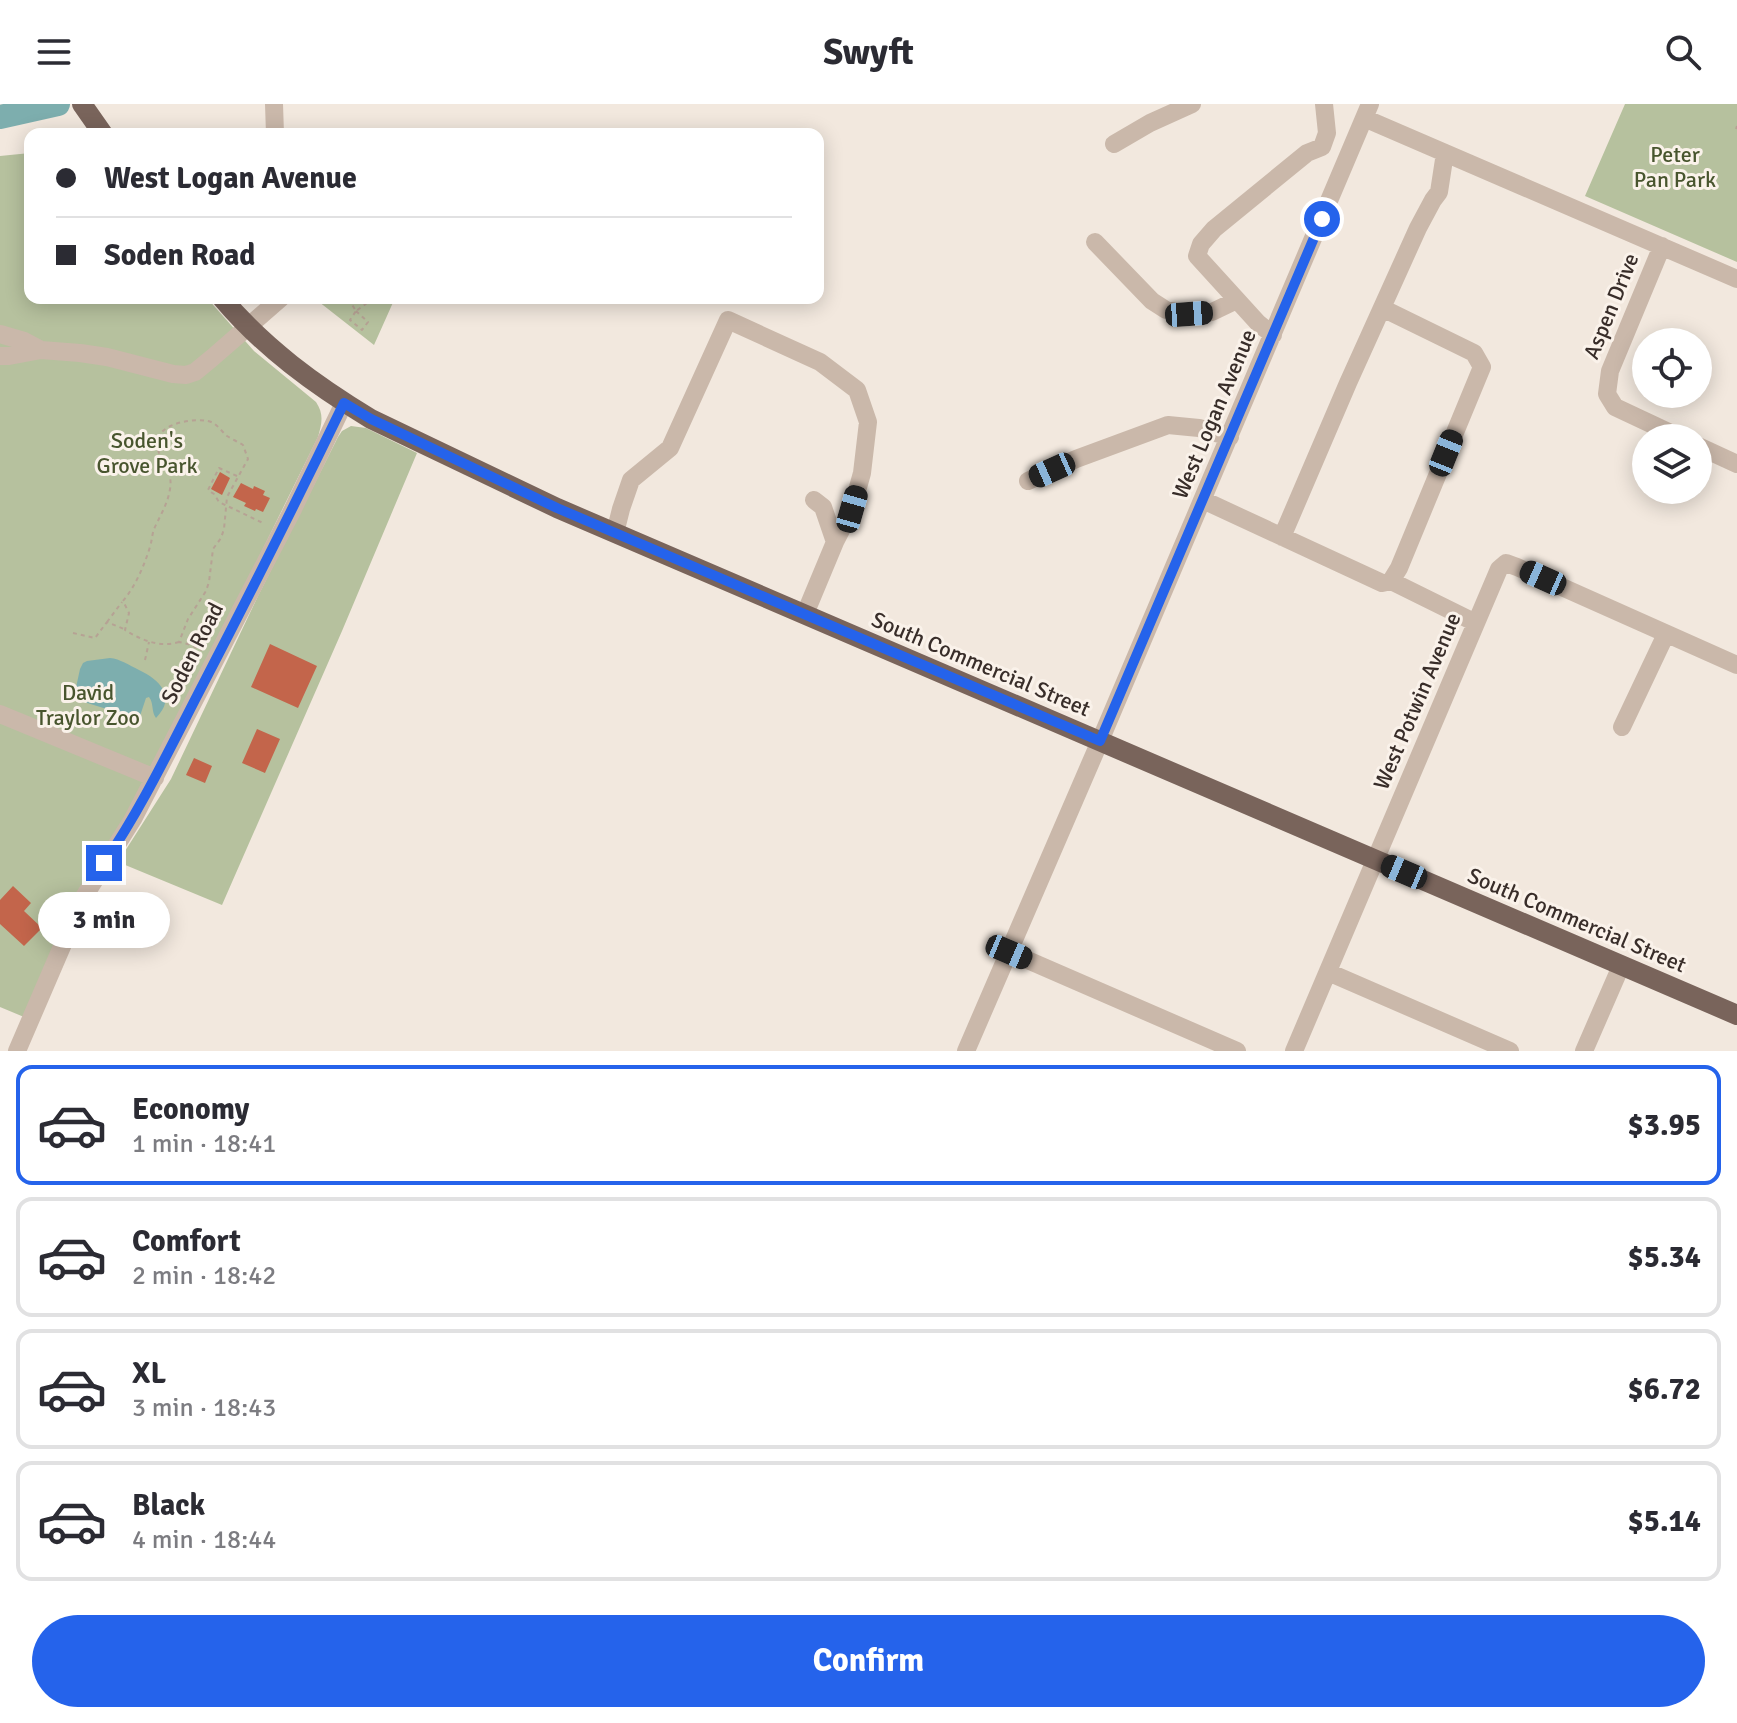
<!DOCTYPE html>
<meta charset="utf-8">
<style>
body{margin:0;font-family:Signika,sans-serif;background:#f7f7f7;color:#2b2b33;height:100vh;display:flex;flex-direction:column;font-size:30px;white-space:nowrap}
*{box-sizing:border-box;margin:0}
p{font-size:26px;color:#7c7c81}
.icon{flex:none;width:44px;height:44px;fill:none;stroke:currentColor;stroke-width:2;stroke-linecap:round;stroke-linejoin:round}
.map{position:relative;height:947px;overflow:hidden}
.details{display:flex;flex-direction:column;background:#fff;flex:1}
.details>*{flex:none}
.top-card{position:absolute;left:24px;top:24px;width:800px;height:176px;border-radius:16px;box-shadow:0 4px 20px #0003;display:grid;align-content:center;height:176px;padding:0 32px;background:#fff}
.buttons{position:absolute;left:1632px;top:224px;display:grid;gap:16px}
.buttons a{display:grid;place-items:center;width:80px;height:80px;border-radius:50%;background:#fff;box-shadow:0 4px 20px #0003;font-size:40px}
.end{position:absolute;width:36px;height:36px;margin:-18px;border:10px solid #2563eb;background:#fff;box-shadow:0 0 0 4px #fff}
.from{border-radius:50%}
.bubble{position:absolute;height:56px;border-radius:28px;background:#fff;box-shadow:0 4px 20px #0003;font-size:26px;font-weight:700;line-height:56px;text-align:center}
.car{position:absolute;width:24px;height:48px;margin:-24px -12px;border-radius:10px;box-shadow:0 0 6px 2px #0007;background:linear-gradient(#222 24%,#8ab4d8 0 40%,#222 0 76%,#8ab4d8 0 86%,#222 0)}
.top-card b{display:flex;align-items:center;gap:28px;height:76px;font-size:30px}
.top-card b+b{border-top:2px solid #e1e1e2}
.top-card i{width:20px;height:20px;background:#2b2b33}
ul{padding:14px 0 0;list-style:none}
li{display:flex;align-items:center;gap:24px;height:120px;margin:0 16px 12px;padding:0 16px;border:4px solid #e1e1e2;border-radius:16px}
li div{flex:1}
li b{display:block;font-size:30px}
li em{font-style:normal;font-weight:700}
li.current{border-color:#2563eb}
li>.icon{width:72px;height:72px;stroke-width:1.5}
.cta{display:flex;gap:16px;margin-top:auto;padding:16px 32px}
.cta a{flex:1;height:92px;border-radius:48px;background:#2563eb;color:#fff;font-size:32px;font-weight:700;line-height:92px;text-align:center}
header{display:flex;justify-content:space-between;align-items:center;height:104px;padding:0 32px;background:#fff;font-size:36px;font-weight:700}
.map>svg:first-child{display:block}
</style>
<header><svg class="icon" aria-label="menu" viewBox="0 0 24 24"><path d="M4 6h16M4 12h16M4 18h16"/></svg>Swyft<svg class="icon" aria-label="search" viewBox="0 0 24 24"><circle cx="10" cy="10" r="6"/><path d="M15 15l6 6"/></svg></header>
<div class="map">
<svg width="1737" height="947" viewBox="0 0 1737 947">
<rect width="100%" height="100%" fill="#f2e8de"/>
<path fill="#b6c19e" d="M1625,0H1737V158L1585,92Z
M30,49V194H207L254,247L316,298C324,310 322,319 318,333L142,690L24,913L0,903V52Z
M314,194H395L374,241Z
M351,322L366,324L417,349L342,527L222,801L118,758L171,675L258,492L338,333L342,327Z"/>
<path fill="#7daeae" d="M110,554C120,555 129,561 139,566C160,576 177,593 156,614C151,608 154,599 149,593L146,594L140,612L136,614L84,598L77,593L75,588L80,565L83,559L87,557Z"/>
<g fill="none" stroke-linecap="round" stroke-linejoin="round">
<path stroke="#7daeae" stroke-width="24" d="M0,13L58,0"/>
</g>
<path fill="#c3654b" d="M220,368L230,374L222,391L211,385Z
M241,379L253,385L254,382L265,387L263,391L270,394L263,408L256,405L255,407L244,402L246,399L233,393Z
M270,540L317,562L298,604L251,583Z
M257,625L280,635L265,669L242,659Z
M194,654L212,662L205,679L186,671Z
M13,782L31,799L24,807L42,824L24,842L0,820V796Z"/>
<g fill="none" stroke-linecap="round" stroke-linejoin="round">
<path stroke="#b6a294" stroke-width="2" stroke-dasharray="4 4" stroke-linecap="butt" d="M1736,25L1737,22
M351,194V199L356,207L374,194
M356,207L368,218L362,226L350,216Z
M237,372L219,364L208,386L214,390L219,398L263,419
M107,518L122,498
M73,529L95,534L107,518L124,525
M179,538C160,544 141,536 125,526L129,509L123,497C136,481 144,462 150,443C152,436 152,431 154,425C160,412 168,399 170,385C174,365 156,353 157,339C158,319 193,314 208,317C217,319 221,327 227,332C232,335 238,338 243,341L248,355L227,393L224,425L221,434L213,445L209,478L206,487L188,515L179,538L188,540L202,546
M145,556L149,538"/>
<path stroke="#cab8aa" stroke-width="18" d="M274,0L275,30
M1364,14L1737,175
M1114,40L1150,19L1192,0
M1095,138L1152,197L1166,206L1189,210L1212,208L1237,196
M1662,142L1610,267L1607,290L1615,303L1681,334
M1382,204L1474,249L1482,263L1399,464L1391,477
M0,230L24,237L41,246
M1273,231L1258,219L1197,152L1201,140L1214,125L1307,49L1322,43L1327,29L1324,0
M0,252H9L41,246L80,249L107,253L173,270L186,271L195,268L212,254L281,194
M1698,342L1737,360
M1028,377L1076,355L1168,321L1199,324L1230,333
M1203,396L1382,479L1391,477L1476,519
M615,429L621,405L631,376L670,344L728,216L820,258L857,286L868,318L862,369L852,405L835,438
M1282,433L1348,279L1418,124L1433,96L1439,88L1445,49
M805,510L835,438L823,403L814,396
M0,610L155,674
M1622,623L1666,530
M1009,848L1237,947
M1328,868L1510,947
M17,947L82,796L133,715L293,405L344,299
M966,947L1100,637L1370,0
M1294,947L1499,465L1506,459L1517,463L1737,561
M1584,947L1621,862"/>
<path stroke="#79645b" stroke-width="20" d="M82,0L103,30
M222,194C264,244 315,281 371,315L557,404L1737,911"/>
</g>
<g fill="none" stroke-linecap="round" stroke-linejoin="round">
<path stroke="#2563eb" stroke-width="10" d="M104,759C141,705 169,646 199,588C249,492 297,396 344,299L371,315L557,404L1100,637L1322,115"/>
</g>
<g text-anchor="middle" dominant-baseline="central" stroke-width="6" stroke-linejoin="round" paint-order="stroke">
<g font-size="22" fill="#48552e" stroke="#faf2ea">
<text x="1675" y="50">Peter<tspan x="1675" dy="25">Pan Park</tspan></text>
<text x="147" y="336">Soden's<tspan x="147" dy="25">Grove Park</tspan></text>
<text x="88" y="588">David<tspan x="88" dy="25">Traylor Zoo</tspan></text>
</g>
<g font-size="22" fill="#382d29" stroke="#faf2ea">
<text transform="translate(1611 202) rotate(-68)">Aspen Drive</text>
<text transform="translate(1214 310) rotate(-67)">West Logan Avenue</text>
<text transform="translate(192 549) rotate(-63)">Soden Road</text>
<text transform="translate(981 560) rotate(23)">South Commercial Street</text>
<text transform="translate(1417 597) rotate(-67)">West Potwin Avenue</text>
<text transform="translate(1577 816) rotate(23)">South Commercial Street</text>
</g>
</g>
</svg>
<div class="buttons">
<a><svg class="icon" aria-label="locate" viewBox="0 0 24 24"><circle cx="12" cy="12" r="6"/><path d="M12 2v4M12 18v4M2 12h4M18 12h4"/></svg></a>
<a><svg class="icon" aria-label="layers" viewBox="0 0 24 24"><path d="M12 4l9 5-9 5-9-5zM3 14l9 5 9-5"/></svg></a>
</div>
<i class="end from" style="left:1322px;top:115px"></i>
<i class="end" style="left:104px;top:759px"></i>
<div class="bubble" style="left:38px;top:788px;width:132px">3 min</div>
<i class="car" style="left:1189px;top:210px;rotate:86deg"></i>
<i class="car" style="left:1446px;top:349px;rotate:22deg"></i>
<i class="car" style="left:1052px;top:366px;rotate:246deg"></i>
<i class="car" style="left:852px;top:405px;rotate:16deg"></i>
<i class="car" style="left:1543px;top:474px;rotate:294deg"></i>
<i class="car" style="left:1404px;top:768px;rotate:293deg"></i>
<i class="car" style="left:1009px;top:848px;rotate:113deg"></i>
<div class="top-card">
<b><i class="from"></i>West Logan Avenue</b>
<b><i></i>Soden Road</b>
</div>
</div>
<section class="details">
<ul>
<li class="current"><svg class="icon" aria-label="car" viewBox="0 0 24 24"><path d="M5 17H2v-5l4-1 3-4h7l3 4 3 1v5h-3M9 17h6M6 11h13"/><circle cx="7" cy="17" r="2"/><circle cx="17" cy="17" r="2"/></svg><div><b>Economy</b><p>1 min · 18:41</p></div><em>$3.95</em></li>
<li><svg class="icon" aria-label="car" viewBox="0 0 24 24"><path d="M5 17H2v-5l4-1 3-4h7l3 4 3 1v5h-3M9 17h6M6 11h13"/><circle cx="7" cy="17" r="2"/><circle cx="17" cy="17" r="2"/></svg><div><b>Comfort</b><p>2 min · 18:42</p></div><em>$5.34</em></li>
<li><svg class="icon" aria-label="car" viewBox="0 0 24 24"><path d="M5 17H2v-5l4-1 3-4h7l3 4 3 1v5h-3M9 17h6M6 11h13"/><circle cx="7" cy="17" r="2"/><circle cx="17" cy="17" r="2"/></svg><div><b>XL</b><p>3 min · 18:43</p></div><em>$6.72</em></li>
<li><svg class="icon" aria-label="car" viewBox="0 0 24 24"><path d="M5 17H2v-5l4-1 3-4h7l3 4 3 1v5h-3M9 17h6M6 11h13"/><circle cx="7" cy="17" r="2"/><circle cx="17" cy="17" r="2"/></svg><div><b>Black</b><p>4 min · 18:44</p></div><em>$5.14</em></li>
</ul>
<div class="cta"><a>Confirm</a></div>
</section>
